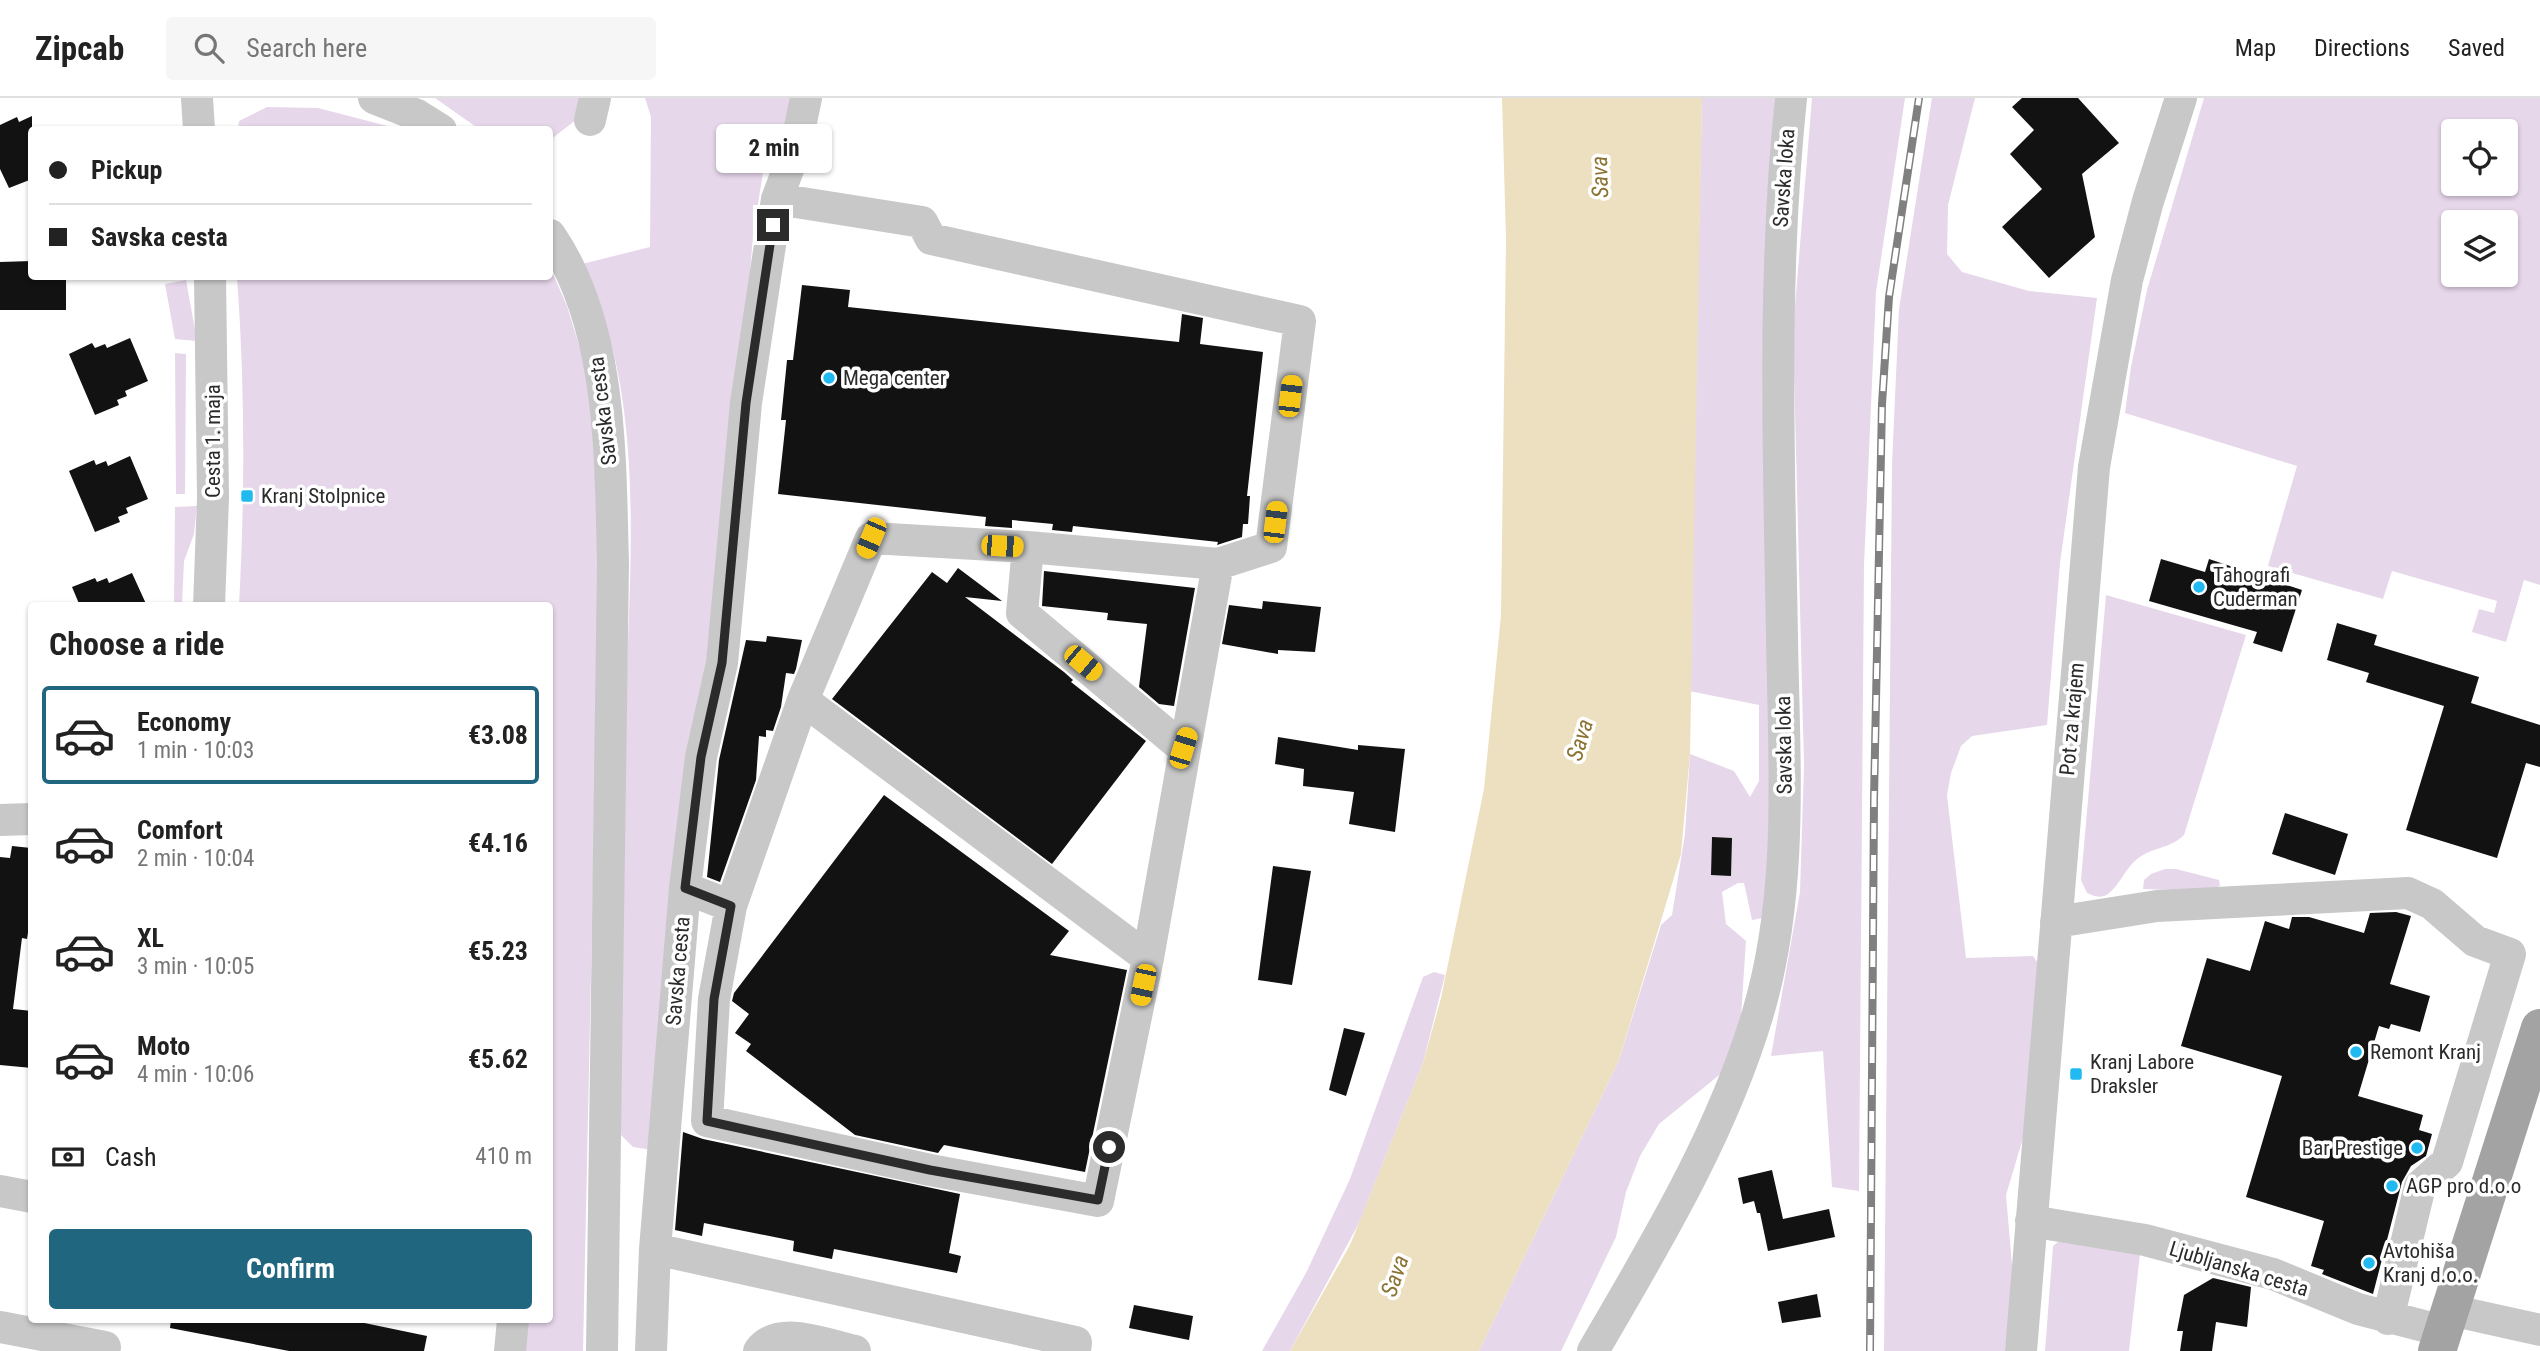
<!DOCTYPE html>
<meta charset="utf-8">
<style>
body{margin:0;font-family:"Roboto Condensed",sans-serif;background:#f6f6f6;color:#222;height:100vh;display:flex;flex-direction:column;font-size:26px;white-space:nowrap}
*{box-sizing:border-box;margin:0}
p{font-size:23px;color:#767676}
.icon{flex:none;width:38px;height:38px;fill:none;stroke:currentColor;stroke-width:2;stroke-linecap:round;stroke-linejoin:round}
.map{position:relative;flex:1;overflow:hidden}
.side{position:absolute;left:28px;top:504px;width:525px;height:721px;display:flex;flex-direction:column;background:#fff;border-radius:7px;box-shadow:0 2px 5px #0004}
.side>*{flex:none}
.top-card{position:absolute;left:28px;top:28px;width:525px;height:154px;border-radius:7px;box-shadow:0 2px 5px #0004;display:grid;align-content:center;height:154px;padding:0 21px;background:#fff}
.buttons{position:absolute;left:2441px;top:21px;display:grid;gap:14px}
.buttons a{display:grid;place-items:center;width:77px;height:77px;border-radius:7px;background:#fff;box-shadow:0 2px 5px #0004;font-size:35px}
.end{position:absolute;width:32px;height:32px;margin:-16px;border:9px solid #2b2b2b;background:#fff;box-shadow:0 0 0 4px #fff}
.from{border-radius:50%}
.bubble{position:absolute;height:49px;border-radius:7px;background:#fff;box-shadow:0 2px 5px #0004;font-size:23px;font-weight:700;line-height:49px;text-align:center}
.car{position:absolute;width:21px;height:42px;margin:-21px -10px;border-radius:9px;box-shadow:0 0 5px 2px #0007;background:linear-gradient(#f5c518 24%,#345 0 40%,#f5c518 0 76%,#345 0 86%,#f5c518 0)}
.top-card b{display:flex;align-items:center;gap:24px;height:66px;font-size:26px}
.top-card b+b{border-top:2px solid #e0e0e0}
.top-card i{width:18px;height:18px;background:#222}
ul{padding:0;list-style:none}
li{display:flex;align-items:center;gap:21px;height:98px;margin:0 14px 10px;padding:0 7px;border:4px solid transparent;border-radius:7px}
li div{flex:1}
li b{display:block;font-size:26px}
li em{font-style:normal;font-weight:700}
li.on{border-color:#21667f}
li>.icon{width:63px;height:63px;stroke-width:1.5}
h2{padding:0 21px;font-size:32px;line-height:84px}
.pay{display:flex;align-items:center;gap:18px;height:77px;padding:0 21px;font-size:26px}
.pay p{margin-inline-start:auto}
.primary-button{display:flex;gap:14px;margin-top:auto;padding:14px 21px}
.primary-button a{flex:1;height:80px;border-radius:7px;background:#21667f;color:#fff;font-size:28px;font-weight:700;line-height:80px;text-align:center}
header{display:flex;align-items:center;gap:42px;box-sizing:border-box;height:98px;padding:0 35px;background:#fff;border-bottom:2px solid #e0e0e0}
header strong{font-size:33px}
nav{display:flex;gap:38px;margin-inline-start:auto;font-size:24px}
.search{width:490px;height:63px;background:#f6f6f6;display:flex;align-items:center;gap:18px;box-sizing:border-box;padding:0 24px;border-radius:7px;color:#767676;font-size:26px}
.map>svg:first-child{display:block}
</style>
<header>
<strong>Zipcab</strong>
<div class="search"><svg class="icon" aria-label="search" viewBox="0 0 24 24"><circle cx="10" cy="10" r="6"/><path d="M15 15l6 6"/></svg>Search here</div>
<nav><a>Map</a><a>Directions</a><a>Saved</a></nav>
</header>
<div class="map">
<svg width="2540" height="1253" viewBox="0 0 2540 1253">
<rect width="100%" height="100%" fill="#fff"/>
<path fill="#e7d7eb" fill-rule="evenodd" d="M435,0H587L581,18L550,42V32L479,31Z
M645,0H797L786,56L763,74L753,138L738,317L658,1053L633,1049L618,1034C620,892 623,751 626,610C629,466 648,298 582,166L650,149L651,19Z
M1702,0H1775L1767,114L1770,670L1767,819L1752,822L1744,785H1738L1722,794L1726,826L1746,843L1741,918L1723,974L1659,1026L1640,1058L1626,1094L1616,1139L1561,1253H1479L1619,962L1661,827L1672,817L1685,736L1690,656L1734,673L1750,699L1759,683V607L1689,593Z
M1812,0H1905L1876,194L1864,467L1859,1093L1832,1089L1823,953L1771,958L1800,794L1804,667L1793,233Z
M1932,0H1975L1948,107L1947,156L1962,174L2029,193L2097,200L2060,465L2047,627L1972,638L1961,648L1951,675L1947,697L1966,860L2033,858L2038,865L2023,1040L2006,1097L2013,1179L2005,1253H1884L1892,366L1899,211Z
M2204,0H2540V487L2524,482L2506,544L2472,534L2479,511L2494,515L2497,503L2392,473L2383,501L2268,468L2297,368L2125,315L2131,269L2147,192ZM2454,33H2506V86H2454ZM2454,124H2506V177H2454Z
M267,9L318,10L399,31H238L239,23Z
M550,169L567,208L585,267L592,317L595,372L599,501L583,1253H521L520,1222H550V508L239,507C245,398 245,288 237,179L550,178Z
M186,182L197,243L175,241L165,186Z
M175,255L186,256L185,396H176Z
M197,408L194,436L184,463L182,507H174L175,409Z
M2106,497L2246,537L2184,737C2170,751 2151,749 2136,762C2125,771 2119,788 2108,796C2101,801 2093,798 2087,795L2081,782Z
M2165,771H2176L2219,782L2220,788L2203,793L2143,791L2144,782L2151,776Z
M1434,874L1445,877L1423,965L1359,1125L1290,1253H1262L1306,1175L1350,1081L1423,879Z
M2065,1138L2140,1156L2129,1253H2045L2053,1148Z"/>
<path fill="#ece0c1" d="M1502,0H1702L1690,656L1681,756L1619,962L1479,1253H1290L1350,1147L1423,965L1441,900L1484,691L1501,517L1506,141Z"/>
<path fill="#121212" d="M2022,0H2078L2119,45L2082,76L2095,139L2049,180L2002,129L2042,91L2010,56L2034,32L2012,9Z
M32,18V81L9,90L0,71V27L17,19L19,24Z
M32,163V178H66V212H0V164Z
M802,187L850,192L848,209L1179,244L1182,216L1203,220L1200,246L1263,254L1247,398H1250L1248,426H1243L1242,439L1217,447L1218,444L1073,428L1072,434L1052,432L1053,426L1012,422V430L985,428L986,419L778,396L786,322H781L787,262H793Z
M130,240L148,283L125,293L127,298L117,302L119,307L95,317L69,256L92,245L95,250L105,246L107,250Z
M130,358L148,401L126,410L128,415L118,419L120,424L95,434L69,373L94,362L96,367L106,363L108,368Z
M2161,461L2205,474L2209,461L2302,492L2282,554L2253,545L2257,534L2149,503Z
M958,470L1002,503L965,499L1064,574L1073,582L1071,584L1146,643L1052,766L832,601L932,474L947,485Z
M1044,473L1195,490L1174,608L1159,606L1139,589L1147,526L1107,522L1108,515L1042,508Z
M132,475L147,508H80L72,489L95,480L97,484L107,480L109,485Z
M1263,503L1321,509L1315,554L1278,552V556L1222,546L1229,507L1262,511Z
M2337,525L2377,537L2374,547L2479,579L2471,605L2540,627V669L2526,665L2497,760L2406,732L2444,608L2366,584L2369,575L2327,562Z
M767,538L802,542L796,571L794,576L786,575L781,609L773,633L766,632V639L759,638L756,682L720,784L707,779L719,662L746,542L766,544Z
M1278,639L1358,652V647L1405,651L1395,734L1349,726L1354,694L1303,688L1304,671L1275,666Z
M884,697L1069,833L1050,857L1127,872L1085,1074L944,1047L938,1055L855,1037L746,953L751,946L735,935L749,916L732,903L734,895Z
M2285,715L2348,736L2335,777L2272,756Z
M1712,739L1732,740L1731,778L1711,777Z
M12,748L31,750L32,810L27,841L22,840L13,911L32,913V970L0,967V759L10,760Z
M1273,768L1311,773L1292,887L1258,882Z
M2396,814L2411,818L2390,886L2430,898L2420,934L2391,926L2389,931L2379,928L2358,998L2423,1017L2419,1032L2432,1036L2426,1058L2411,1068L2402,1084L2373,1196L2322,1176L2324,1172L2311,1168L2324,1123L2246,1099L2282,978L2181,948L2207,860L2250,873L2265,823L2289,831L2292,819H2309L2364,835L2370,815Z
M1344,930L1365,935L1346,998L1329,992Z
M683,1034L703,1041L960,1096L949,1155L961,1158L957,1175L834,1151L832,1161L793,1153L794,1143L704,1125L702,1138L675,1132Z
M1772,1072L1783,1121L1829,1111L1835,1139L1768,1153L1760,1115H1757L1754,1103L1743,1106L1738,1080Z
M2213,1180L2251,1189L2247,1229L2216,1224L2212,1253H2180L2183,1233H2177L2184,1197Z
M1817,1196L1821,1219L1782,1225L1778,1204Z
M1134,1207L1193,1218L1189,1242L1129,1230Z
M171,1222H350L427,1238L424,1253H289L170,1230Z"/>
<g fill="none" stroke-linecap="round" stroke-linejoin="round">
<path stroke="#c8c8c8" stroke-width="32" d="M197,0L199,32
M374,0L417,17L441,32
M590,22L595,0
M777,101L922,124L931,141L1300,223L1271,449L1218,466
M550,137C613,229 610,359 613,466L602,1253
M1028,449L1022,515L1183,650
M209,508L213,400L210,178
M0,722L32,721
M685,790L731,808L803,602L871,440L1028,449L1218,466L1148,860L803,602
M731,808L714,901L707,1023L930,1072L1098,1103L1148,860
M2056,824L2157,808L2408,795L2432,806L2475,843L2510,856L2447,1064L2420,1088L2388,1221
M0,1093L32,1099
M2031,1123L2145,1142L2273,1176L2358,1211L2443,1233
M655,1151L1076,1244L1075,1253
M2450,1212L2540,1232
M0,1229L105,1249
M510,1253L513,1222
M651,1253L655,1151L685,790L701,659L722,565L746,305L777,101L795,53L806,0
M759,1253C779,1226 827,1247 855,1253
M1593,1253C1656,1145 1722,1036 1758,915C1794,793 1784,665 1782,540C1779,359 1772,180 1791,0
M2021,1253L2094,369L2127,182L2148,103L2181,0"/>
<path stroke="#a3a3a3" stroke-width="38" d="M2437,1253L2540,930"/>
<g stroke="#808080" stroke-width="8">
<path id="rail" d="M1870,1253L1874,701L1882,306L1889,199L1919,0"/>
</g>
<use href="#rail" stroke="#fff" stroke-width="5" stroke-dasharray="16" stroke-linecap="butt"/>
</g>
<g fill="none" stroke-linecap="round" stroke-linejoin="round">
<path stroke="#2b2b2b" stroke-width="9" d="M773,127L746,305L722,565L701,659L685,790L731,808L714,901L707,1023L930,1072L1098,1102L1109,1049"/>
</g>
<g fill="#20baf0" stroke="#fff" stroke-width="2.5">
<circle cx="829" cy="280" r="7"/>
<rect x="240" y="391" width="14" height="14" rx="3.5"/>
<circle cx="2199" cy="489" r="7"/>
<circle cx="2356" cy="954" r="7"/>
<rect x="2069" y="969" width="14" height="14" rx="3.5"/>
<circle cx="2417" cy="1050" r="7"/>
<circle cx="2392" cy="1088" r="7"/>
<circle cx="2369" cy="1165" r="7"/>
</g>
<g text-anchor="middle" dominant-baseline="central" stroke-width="7" stroke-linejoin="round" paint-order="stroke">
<g font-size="21" fill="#2b2b2b" stroke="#fff">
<text transform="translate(1784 80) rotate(-86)">Savska loka</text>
<text transform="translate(603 313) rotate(-97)">Savska cesta</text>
<text transform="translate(213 343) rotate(-90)">Cesta 1. maja</text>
<text transform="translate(2072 621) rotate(-85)">Pot za krajem</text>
<text transform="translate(1784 647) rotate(-91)">Savska loka</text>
<text transform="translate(678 873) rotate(-85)">Savska cesta</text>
<text transform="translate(2239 1171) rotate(17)">Ljubljanska cesta</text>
</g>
<g font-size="21" fill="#2b2b2b" stroke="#fff" text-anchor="start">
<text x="843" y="280">Mega center</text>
<text x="261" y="398">Kranj Stolpnice</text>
<text x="2213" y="477">Tahografi<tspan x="2213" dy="24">Cuderman</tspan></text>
<text x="2370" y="954">Remont Kranj</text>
<text x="2090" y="964">Kranj Labore<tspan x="2090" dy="24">Draksler</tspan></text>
<text x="2403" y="1050" text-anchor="end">Bar Prestige</text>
<text x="2406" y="1088">AGP pro d.o.o</text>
<text x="2383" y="1153">Avtohiša<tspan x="2383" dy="24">Kranj d.o.o.</tspan></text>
</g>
<g font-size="23" font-style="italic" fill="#8b7333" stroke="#fff">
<text transform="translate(1600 79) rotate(-92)">Sava</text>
<text transform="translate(1580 642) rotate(-73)">Sava</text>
<text transform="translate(1395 1178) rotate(-71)">Sava</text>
</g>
</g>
</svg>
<div class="buttons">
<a><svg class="icon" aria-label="locate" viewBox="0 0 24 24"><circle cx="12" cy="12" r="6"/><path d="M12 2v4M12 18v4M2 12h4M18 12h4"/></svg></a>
<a><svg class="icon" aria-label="layers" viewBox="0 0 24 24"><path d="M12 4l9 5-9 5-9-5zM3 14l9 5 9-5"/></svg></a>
</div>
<i class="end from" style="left:1109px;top:1049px"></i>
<i class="end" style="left:773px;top:127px"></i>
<div class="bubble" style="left:716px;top:26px;width:116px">2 min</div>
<i class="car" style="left:1290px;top:298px;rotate:7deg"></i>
<i class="car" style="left:1275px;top:424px;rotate:7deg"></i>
<i class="car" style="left:871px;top:440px;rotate:203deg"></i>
<i class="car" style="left:1002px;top:448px;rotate:93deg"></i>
<i class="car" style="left:1083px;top:565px;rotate:130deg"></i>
<i class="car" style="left:1183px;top:650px;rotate:17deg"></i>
<i class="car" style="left:1143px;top:887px;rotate:192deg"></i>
<div class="top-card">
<b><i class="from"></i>Pickup</b>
<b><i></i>Savska cesta</b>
</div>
<section class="side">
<h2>Choose a ride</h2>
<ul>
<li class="on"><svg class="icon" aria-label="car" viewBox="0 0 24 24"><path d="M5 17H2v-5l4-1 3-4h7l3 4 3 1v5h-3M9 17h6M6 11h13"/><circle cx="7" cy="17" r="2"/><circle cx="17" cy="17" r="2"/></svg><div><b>Economy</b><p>1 min · 10:03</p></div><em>€3.08</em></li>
<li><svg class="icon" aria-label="car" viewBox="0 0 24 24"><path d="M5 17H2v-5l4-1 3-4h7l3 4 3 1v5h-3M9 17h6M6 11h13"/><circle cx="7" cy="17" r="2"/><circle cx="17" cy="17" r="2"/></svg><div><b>Comfort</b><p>2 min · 10:04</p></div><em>€4.16</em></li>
<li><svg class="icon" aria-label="car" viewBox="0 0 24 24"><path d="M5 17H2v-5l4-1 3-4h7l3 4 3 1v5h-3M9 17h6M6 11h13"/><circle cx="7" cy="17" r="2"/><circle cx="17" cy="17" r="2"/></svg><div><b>XL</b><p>3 min · 10:05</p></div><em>€5.23</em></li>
<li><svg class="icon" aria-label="car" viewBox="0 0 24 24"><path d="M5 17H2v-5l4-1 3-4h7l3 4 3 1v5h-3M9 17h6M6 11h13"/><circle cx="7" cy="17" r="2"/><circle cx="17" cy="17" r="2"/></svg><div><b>Moto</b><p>4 min · 10:06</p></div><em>€5.62</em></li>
</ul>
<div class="pay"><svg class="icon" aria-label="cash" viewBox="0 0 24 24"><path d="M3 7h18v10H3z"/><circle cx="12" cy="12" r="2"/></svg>Cash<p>410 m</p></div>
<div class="primary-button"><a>Confirm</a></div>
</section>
</div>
